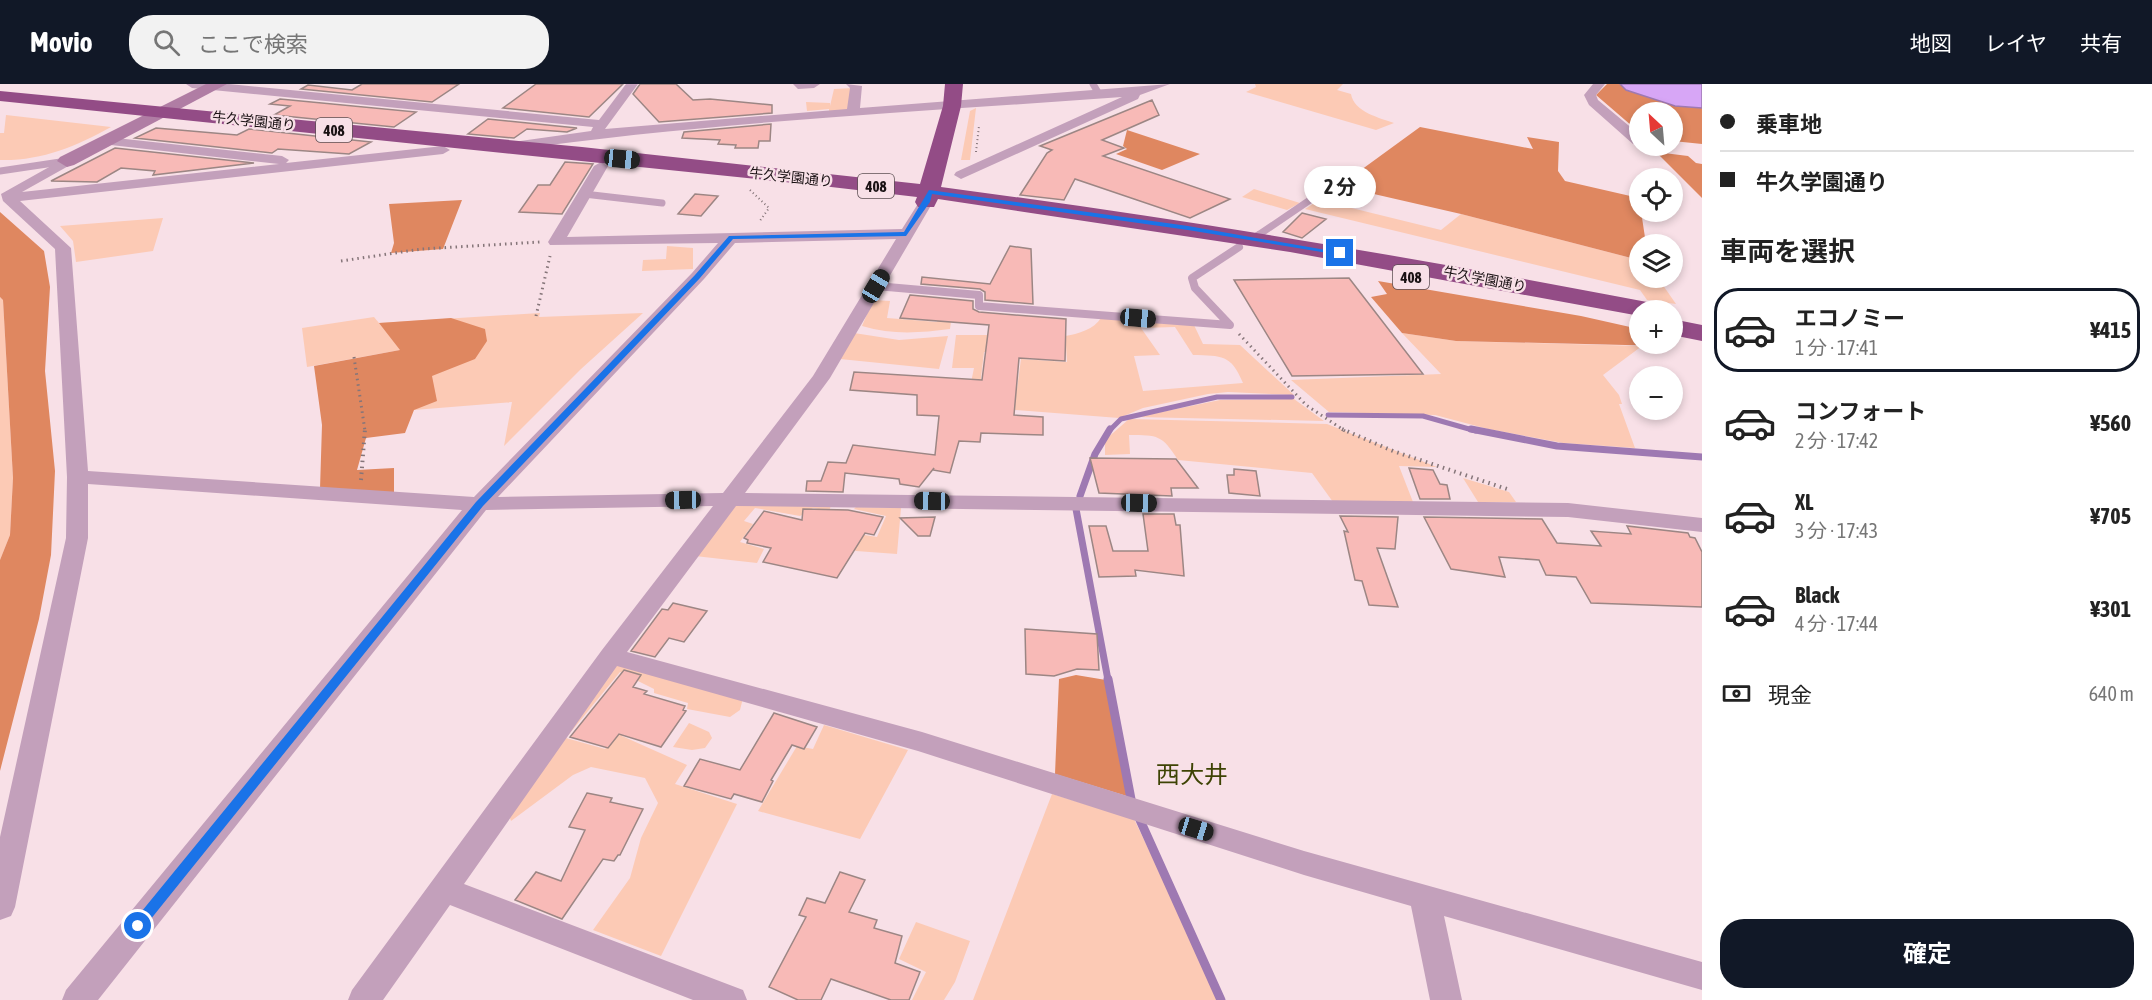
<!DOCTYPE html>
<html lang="ja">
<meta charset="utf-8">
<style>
body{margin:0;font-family:"Asap Condensed","Noto Sans JP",sans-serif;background:#f2f2f2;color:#222;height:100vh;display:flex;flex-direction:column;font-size:22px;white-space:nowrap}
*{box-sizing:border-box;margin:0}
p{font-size:20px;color:#767676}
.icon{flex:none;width:33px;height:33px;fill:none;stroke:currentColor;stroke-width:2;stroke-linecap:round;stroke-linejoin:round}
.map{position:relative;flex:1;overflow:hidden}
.panel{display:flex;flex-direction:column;background:#fff;width:450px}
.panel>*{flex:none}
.guide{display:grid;align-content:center;height:132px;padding:0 18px;background:#fff}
.needle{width:39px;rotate:334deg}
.buttons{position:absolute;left:1629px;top:18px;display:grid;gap:12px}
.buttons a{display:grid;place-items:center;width:54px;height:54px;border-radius:50%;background:#fff;box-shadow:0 3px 9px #0003;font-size:30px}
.end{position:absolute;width:27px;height:27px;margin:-14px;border:8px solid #1a73e8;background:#fff;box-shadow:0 0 0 3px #fff}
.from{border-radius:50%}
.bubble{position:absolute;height:42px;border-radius:21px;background:#fff;box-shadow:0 3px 9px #0003;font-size:20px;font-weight:700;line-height:42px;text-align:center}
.car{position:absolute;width:18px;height:36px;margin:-18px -9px;border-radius:8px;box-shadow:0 0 4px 2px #0007;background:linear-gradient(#222 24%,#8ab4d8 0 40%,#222 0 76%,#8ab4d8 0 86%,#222 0)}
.guide b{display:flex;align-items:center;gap:21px;height:57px;font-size:22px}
.guide b+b{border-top:2px solid #e0e0e0}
.guide i{width:15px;height:15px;background:#222}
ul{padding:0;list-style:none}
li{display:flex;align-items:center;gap:18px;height:84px;margin:0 12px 9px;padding:0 6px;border:3px solid transparent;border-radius:24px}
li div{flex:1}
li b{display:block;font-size:22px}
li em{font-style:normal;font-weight:700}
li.on{border-color:#111827}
li>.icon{width:54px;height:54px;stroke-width:1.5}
h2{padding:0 18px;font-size:27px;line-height:72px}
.pay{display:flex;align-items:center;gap:15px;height:66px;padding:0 18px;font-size:22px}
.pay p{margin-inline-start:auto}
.action{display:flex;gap:12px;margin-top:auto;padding:12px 18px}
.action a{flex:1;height:69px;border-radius:24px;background:#111827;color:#fff;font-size:24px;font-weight:700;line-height:69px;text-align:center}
header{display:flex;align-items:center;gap:36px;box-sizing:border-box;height:84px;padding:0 30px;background:#111827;color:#fff}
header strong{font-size:28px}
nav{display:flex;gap:33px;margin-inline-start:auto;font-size:21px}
.search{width:420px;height:54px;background:#f2f2f2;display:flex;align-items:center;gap:15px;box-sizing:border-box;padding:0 21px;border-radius:24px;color:#767676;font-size:22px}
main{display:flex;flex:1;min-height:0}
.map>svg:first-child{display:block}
</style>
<header>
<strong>Movio</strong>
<div class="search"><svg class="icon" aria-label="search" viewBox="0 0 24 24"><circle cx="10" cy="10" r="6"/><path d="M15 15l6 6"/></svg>ここで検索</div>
<nav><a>地図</a><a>レイヤ</a><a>共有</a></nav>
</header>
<main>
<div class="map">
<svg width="1702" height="916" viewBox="0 0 1702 916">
<rect width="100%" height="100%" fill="#f8e0e7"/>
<path fill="#fccab5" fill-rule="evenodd" d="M1255,0H1343L1337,6L1351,10C1354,28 1380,34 1394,39L1376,46L1246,8L1256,3Z
M853,4L851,24L846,27L829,28V25L807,27L806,18L830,19V22L834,5Z
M976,24L970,76H961L970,27Z
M6,31L111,43C75,63 41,77 0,76V49H4Z
M1254,105L1300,119L1287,126L1242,113Z
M1319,116L1441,146L1461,130L1639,176L1640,194H1658L1676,220L1647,216L1640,206L1305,125Z
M163,134L153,167L76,178L73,157L60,142Z
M667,162L693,164V185L642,187L643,176L666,175Z
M0,213L3,216L13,394L10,451L0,476Z
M873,216L890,217L887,234L937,238L941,222L953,223L950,245C919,249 892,251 862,242Z
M540,229L539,233L643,229L581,285L504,362L512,318L414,326L400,266L307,283L302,244L374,233L379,239Z
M1101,234L1194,241L1203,260L1240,261L1294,311L1228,308L1208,310L1143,324L1119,334L976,323L968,313L974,284H952L956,251H1002L990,268H984L980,302L1017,305L1021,275L1067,278L1066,262L1018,257C1043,253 1087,256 1101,234ZM1175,243L1193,271C1222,272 1231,270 1243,299L1143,307L1134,272L1160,271L1141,244Z
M854,249L899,256L948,252L939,285L840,275Z
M1402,249L1456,257L1642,262L1603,291L1619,311L1622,320H1619L1635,364L1563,359L1488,345L1435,331L1329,328L1291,296L1441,290Z
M1294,315L1324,337L1137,333L1220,316Z
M1129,335L1327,340L1437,383L1399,382L1413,418H1333L1312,389L1178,376C1162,351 1158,351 1129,351L1130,370L1105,371V356Z
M1463,394L1509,408L1516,418H1478Z
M736,419L831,422L829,427L813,424L800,432L755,424L744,437L753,440L740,458L764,465L757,479L695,472Z
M856,423L901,424L897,470L856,467L840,460L846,448L877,453L886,432L854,425Z
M615,580L743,614L740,626L730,633L687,625L688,619L654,609V605L620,588L566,654L605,665L624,639L630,641L622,652L687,681L675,700L737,720L661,872L593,846L630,794L641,754L658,719L645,694L591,683L573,691L511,737L508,728Z
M689,639L709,648L712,654L705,664L692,666L673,663Z
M824,641L908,666L860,755L758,727L797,662L813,665Z
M1052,710L1134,735L1209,891L1218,916H973Z
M916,838L970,857L955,898L944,916H912L926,888L899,875Z"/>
<path fill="#df8760" d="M1607,0H1702V60L1673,57L1672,28H1640L1639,48L1596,11Z
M1420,43L1533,65L1527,53L1559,58L1558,87L1565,97L1639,114L1646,160H1640L1639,176L1461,130L1339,102Z
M1127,46L1200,70L1162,86L1116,70L1127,65L1123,62Z
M1656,68L1688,72L1696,79L1702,80V114Z
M462,116L443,165L391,169L394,159L389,120Z
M0,128L44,167L50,203L45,287L55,387L51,471L39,535L0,687V476L10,451L13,394L3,216L0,213Z
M1378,197L1581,232L1639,245L1640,260H1666V262L1456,257L1402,249L1371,213L1387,210Z
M451,234L485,245L487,257L475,275L432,292L437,317L414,326L405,349L366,354L357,386L394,384V409L320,405L322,341L314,282L400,266L379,239Z
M1076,591L1112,597L1133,714L1055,690L1059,595Z"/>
<path fill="#d7a6f6" stroke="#9e79b2" stroke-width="1.5" d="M1620,0H1702V24L1675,22L1626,6Z"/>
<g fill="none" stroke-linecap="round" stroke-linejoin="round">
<path stroke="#9e79b2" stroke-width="5" d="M1328,331L1423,332L1476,347
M1109,347L1121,335L1217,313H1292"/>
<path stroke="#9e79b2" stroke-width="7" d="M1471,345L1557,362L1702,373
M1080,412L1095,370L1110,345
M1076,425L1108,596"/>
<path stroke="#9e79b2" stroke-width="9" d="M1108,595L1131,715
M1140,736L1221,916"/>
</g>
<path fill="#f8bab7" stroke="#9c8684" stroke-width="1.5" d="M362,0H459L432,18L301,5L308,1L352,6Z
M536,0H623L589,33L503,24Z
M640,0H676L693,16L710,15L772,21V29L659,38L633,10Z
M280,15L416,28L394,43L274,31L290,22L270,20Z
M1152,16L1159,31L1102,56L1124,64L1103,72L1230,115L1190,134L1075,95L1064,116L1020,111L1047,69L1052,66L1040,62Z
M488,35L577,44L567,48L527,45L514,54L468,50Z
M771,40L770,57H759L758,64H735L736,61L718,60L720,56L682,54L684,48Z
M156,44L237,51L249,45L371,58L349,70L278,65L272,69L135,54Z
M115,64L254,79L153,91L155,87L121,84L97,98L51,97Z
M565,78L593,80L562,130L519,128L538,101H550Z
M695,110L718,112L701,132L678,130Z
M1302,129L1326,135L1302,154L1283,148Z
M1010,162L1031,165L1033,220L985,216V208L980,205L921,200L922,193L990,200Z
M1349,194L1423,290L1292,292L1234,196Z
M910,211L973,217V225L979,228L1066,235L1065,277L1019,274L1014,331L1043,333V351L981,349L980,358L959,357L950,389L933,386L934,384L919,403L900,400L899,395L845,389L843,408L806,407L807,397H821L828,378L846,379L853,361L935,371L939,332L917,331V311L850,306L854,288L982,296L989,241L900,234Z
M1090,374L1176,375L1198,404H1171L1172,412L1099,409Z
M1409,384L1433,386L1440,400L1447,401L1450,415H1420Z
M1234,385L1256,387L1260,412L1229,409L1227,391H1234Z
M803,425L848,426L883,433L874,451L865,449L837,494L763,478L771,464L747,459L748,456L744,454L764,427L802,436Z
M1143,430H1174L1176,441H1180L1184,492L1135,486L1136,492L1099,493L1089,442H1106L1113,467H1148Z
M1340,432L1398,433L1395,465L1377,464L1398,523L1369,521L1362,497L1355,496L1344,447L1348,448Z
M935,433L930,452H918L900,434Z
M1424,433L1542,435L1557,459L1601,462L1591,447L1631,450L1627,442L1688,449L1690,453L1695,454L1702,468V523L1591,519L1576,493L1546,491L1539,476L1499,473L1505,493L1451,485Z
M673,519L707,527L684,558L669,554L655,573L631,567L662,525L668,526Z
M1025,545L1097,550L1099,586L1077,585L1054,592L1026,590Z
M624,586L641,591L633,603L647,607L644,610L685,622L683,626L686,627L661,663L619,650L608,664L570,653Z
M774,629L817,643L804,665L792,661L771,696L773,697L762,718L734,710L731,715L684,702L700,675L740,686Z
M587,709L612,714L610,718L643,725L620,771H618L614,777L603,775L562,835L515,816L536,788L561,797L585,746L569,743Z
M840,788L865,796L849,828L877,836L874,844L902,852L895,879L920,888L909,916H891L831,895L821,916H798L769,903L806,833L799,831L807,814L825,819Z"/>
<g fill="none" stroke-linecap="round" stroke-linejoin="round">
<path stroke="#857579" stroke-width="2" stroke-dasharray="1 3" stroke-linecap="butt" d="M976,68L979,42
M750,106L769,124L759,138"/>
<path stroke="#857579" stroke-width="3" stroke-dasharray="1.5 4" stroke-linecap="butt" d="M341,177L422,165L540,158
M536,232L550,172
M1239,250L1306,321L1345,347
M354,273L365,347"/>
<path stroke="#857579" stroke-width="4" stroke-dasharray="1.5 4.5" stroke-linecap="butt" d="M1342,345L1393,367L1507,405
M361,396L365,345"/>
<path stroke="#c3a0bb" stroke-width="7" d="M1093,0L1099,10
M0,87L67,77
M584,110L662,119
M1257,152L1332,101"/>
<path stroke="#c3a0bb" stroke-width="8" d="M1253,155L1259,151
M876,202L979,211V222L1230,241L1195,204L1192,194L1239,163"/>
<path fill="#c3a0bb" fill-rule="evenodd" d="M186,0H229L599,36L626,0H638L605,45L847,25L850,4L846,0L862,2L860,24L1170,0L1140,11L1138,15L961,95L954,91L956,88L1122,13C916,28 709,38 504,67L499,66V60L591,47L593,43L192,4Z
M793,0H820L814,4L798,5Z
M1593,0H1605L1596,11L1598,16L1640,51V61L1633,60L1589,21L1584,11Z
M107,53L282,72L289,76L286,79L443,62L450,66L443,70L20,117L71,164L88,387L474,413L692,189L718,159L550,161L548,158L594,82L601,78L608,82L567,153L902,145L921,115L926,114L933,118L830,294L745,409L1568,419L1702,434V448L1568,433L736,422L627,568L922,648L1304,767L1702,878V906L1444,832L1462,916H1430L1411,822L1304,791L918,667L617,582L464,800L743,906L747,916H693L450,821L383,916H348L352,906L602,566L713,422L486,426L98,916H62L66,906L462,426L88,400V454L15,823L11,832L0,836V753L66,454L67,393L55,165L3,117L1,110L67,73L74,77L72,80L22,108L279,80L102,60V54ZM896,155L813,292L723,409L498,413L704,195L735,159Z"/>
<path fill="#b07da4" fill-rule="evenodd" d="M206,0H227L74,81L67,83L57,77L60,73Z"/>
<path fill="#934c86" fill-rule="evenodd" d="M945,0H963L961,22L941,103C1177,134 1413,173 1647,218L1656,221L1660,226H1640V232L1290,168L938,115L934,123H918L915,118L917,113L814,101L0,17V7L582,63L920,100L943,22Z
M1672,235L1702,241V257L1672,251Z"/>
</g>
<path fill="#1a73e8" d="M929,106L1188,142L1343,169L1340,171L1188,146L932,110L930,118L906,152L733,155L700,194L483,422L142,846H133V838L476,418L695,191L729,152L904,148Z"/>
<g text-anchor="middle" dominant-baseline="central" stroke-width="5" stroke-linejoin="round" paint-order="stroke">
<g font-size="14" fill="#191113" stroke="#f8e0e7">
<text transform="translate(254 37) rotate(6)">牛久学園通り</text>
<text transform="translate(791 93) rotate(6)">牛久学園通り</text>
<text transform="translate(1485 195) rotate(11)">牛久学園通り</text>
</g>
<g fill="#f8e0e7" stroke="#5c4f53" stroke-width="1.5">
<rect x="316" y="34" width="36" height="24" rx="4.5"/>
<rect x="858" y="90" width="36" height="24" rx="4.5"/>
<rect x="1393" y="181" width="36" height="24" rx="4.5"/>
</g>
<g font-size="15" font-weight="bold" fill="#191113">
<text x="334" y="46">408</text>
<text x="876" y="102">408</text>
<text x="1411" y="193">408</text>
</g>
<g font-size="24" fill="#3e4304" stroke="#f8e0e7">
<text x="1192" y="690">西大井</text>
</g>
</g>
</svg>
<div class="buttons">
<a><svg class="needle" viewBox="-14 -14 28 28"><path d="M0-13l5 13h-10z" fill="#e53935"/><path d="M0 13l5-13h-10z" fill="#767676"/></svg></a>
<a><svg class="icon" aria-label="locate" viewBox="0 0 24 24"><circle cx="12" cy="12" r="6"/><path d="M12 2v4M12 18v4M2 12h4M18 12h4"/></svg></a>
<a><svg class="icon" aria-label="layers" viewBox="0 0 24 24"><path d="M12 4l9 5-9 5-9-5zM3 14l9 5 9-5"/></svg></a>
<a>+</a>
<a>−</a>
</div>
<i class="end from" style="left:138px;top:842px"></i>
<i class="end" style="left:1340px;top:169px"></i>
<div class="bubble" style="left:1304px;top:82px;width:72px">2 分</div>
<i class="car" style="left:622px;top:75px;rotate:96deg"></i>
<i class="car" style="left:876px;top:202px;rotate:31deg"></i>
<i class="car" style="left:1138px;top:234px;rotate:95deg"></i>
<i class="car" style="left:683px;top:416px;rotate:269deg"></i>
<i class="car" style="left:932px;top:417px;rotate:271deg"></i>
<i class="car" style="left:1139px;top:419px;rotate:91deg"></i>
<i class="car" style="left:1196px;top:745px;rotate:107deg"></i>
</div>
<section class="panel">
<div class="guide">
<b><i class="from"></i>乗車地</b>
<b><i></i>牛久学園通り</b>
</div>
<h2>車両を選択</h2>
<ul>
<li class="on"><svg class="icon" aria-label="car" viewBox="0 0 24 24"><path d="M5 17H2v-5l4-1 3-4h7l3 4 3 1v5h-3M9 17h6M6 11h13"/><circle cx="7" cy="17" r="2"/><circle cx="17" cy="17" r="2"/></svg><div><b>エコノミー</b><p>1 分 · 17:41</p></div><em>¥415</em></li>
<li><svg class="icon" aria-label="car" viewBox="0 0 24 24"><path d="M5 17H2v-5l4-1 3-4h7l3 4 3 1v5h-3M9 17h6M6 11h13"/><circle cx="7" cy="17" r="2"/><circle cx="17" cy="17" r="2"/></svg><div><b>コンフォート</b><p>2 分 · 17:42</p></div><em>¥560</em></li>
<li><svg class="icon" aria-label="car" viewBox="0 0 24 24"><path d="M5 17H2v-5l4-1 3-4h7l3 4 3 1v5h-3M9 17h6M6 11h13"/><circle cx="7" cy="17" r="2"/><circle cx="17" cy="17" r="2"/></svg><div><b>XL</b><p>3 分 · 17:43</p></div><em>¥705</em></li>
<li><svg class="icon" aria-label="car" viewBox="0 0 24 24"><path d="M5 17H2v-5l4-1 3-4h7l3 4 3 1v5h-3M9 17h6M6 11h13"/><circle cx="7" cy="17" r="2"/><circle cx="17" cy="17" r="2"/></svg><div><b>Black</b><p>4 分 · 17:44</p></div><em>¥301</em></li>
</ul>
<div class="pay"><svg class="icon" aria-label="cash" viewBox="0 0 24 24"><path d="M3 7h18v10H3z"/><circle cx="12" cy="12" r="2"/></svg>現金<p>640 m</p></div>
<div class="action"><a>確定</a></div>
</section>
</main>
